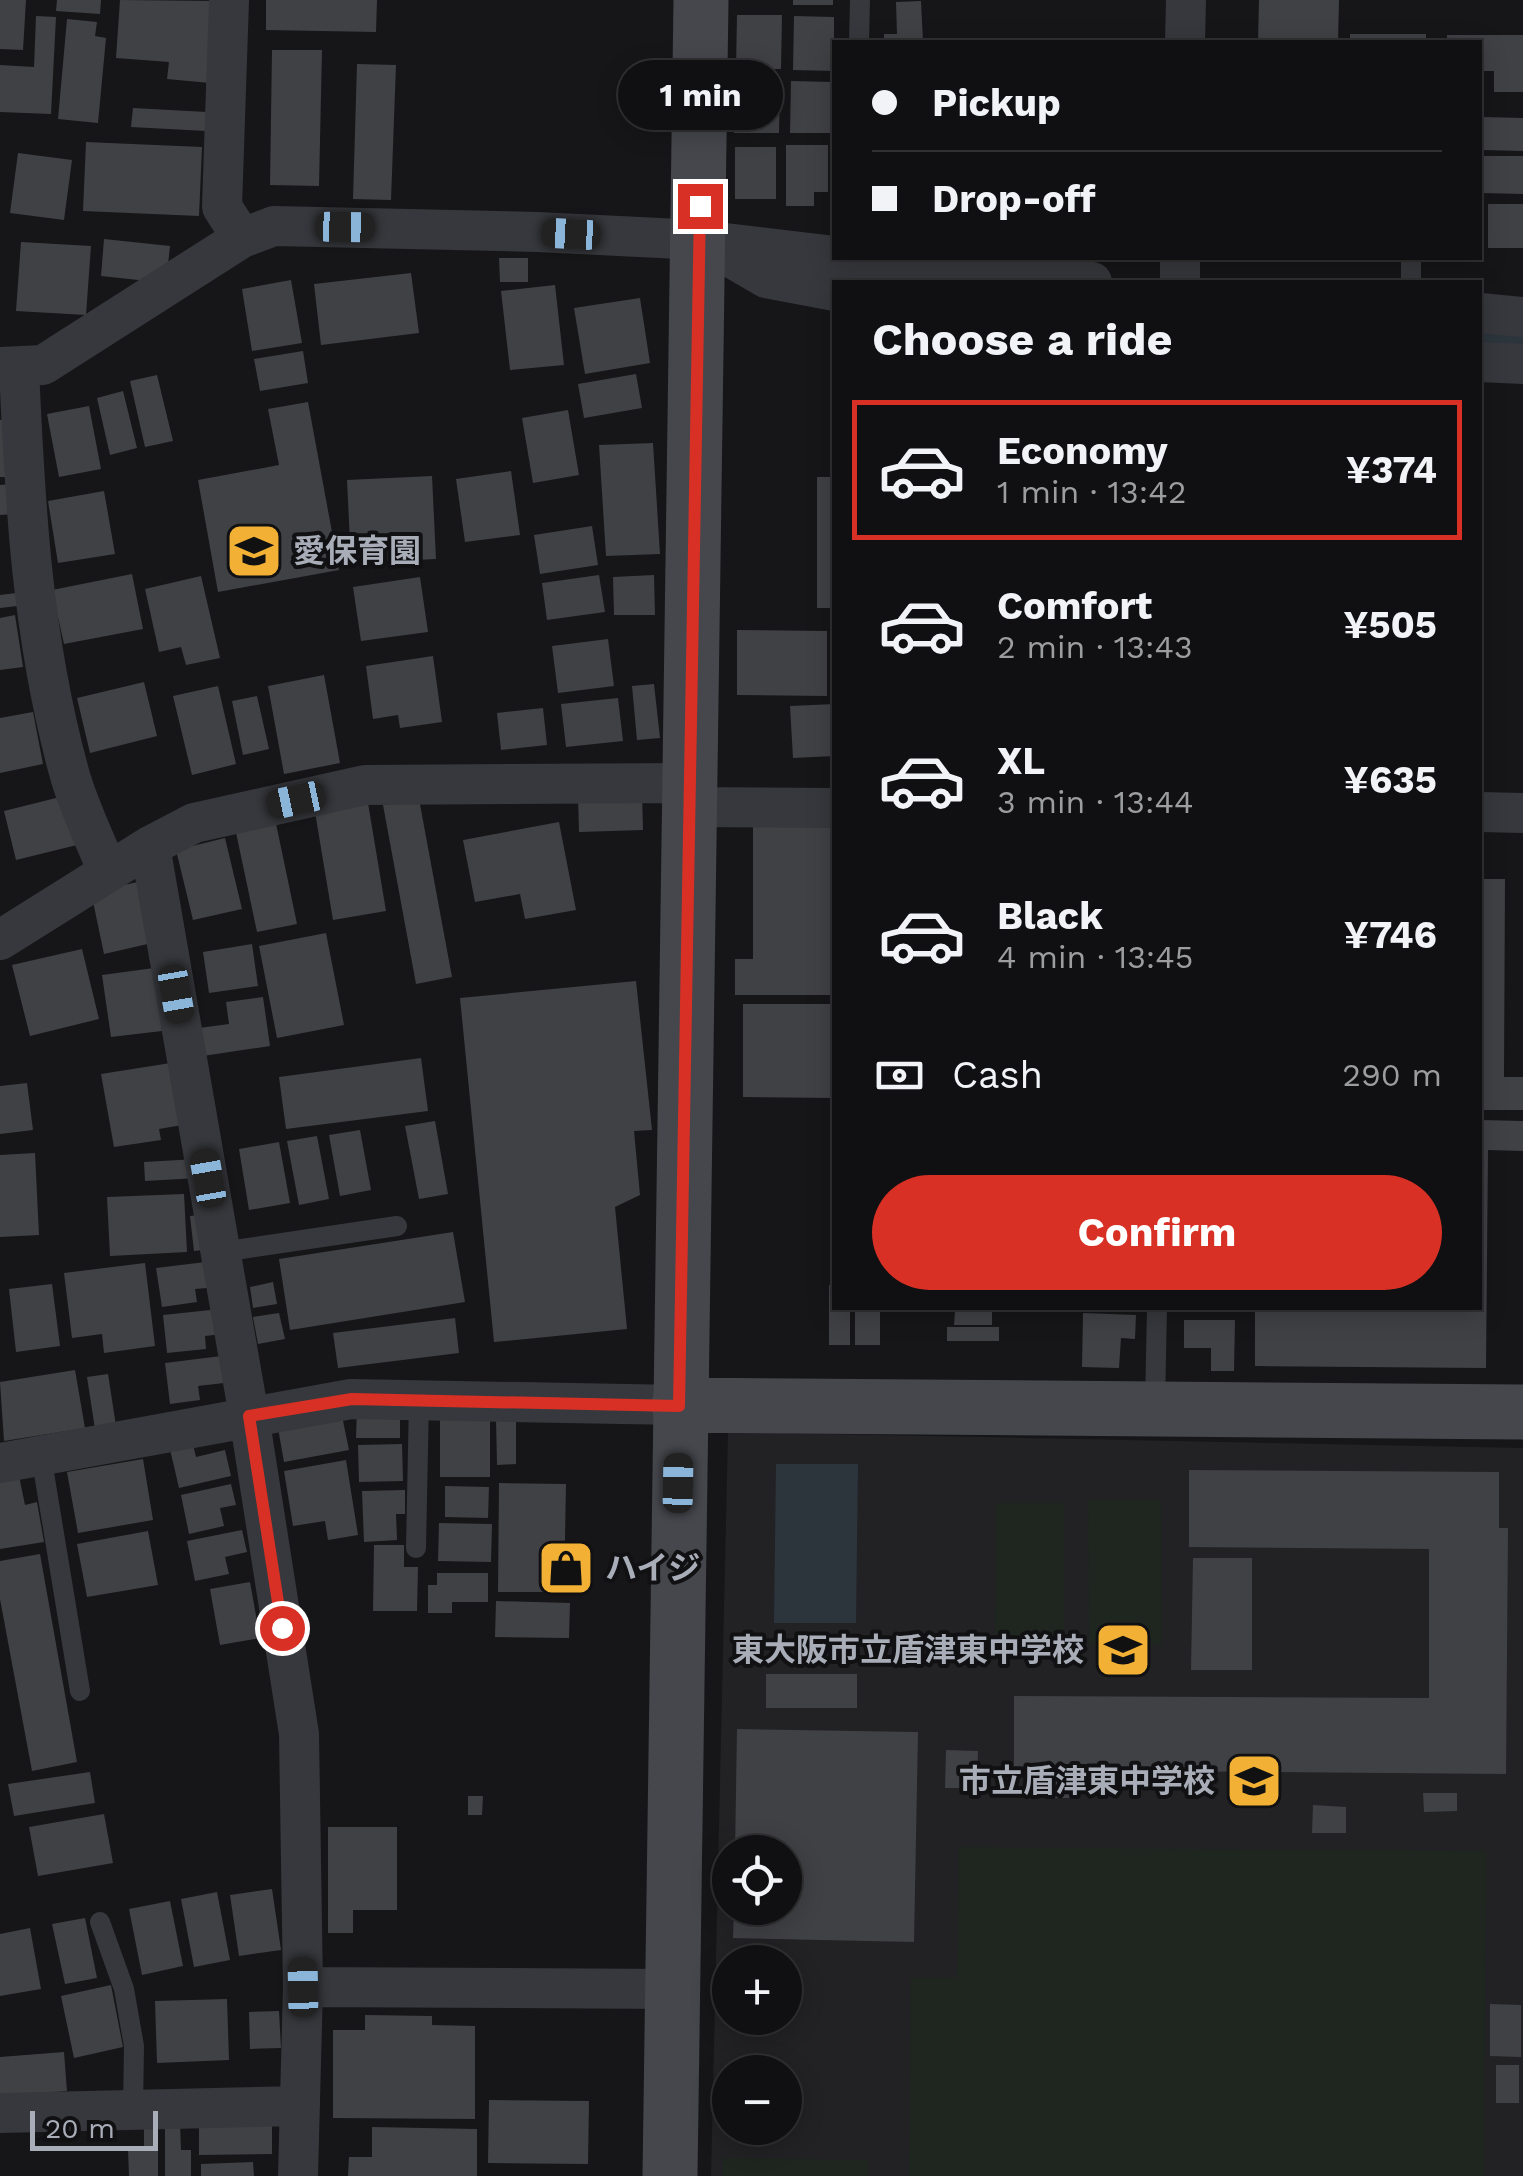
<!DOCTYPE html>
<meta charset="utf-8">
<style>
body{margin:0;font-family:"Work Sans","Noto Sans JP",sans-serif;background:#1e1e20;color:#f1f3f6;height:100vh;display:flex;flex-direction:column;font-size:38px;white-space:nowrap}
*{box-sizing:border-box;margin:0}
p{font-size:32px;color:#9c9d9f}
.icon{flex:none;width:55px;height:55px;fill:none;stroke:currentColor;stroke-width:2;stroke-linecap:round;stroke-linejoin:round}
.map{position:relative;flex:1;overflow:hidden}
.sheet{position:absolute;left:832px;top:280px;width:650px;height:1030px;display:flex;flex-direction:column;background:#101012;border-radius:0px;box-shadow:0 5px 25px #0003,0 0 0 2px #303032}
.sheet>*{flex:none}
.top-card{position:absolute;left:832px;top:40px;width:650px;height:220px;border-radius:0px;box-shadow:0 5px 25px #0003,0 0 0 2px #303032;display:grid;align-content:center;height:220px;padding:0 40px;background:#101012}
.fabs{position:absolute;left:712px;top:1835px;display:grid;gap:20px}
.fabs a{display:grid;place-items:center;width:90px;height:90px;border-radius:50%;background:#101012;box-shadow:0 5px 25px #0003,0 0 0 2px #303032;font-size:50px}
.scale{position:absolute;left:30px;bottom:25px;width:128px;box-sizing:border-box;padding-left:10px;border:5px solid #a8adb8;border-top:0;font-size:28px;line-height:35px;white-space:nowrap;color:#a8adb8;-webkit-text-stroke:8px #111113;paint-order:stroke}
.end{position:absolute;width:45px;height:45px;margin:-22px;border:12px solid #d93025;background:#fff;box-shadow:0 0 0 5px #fff}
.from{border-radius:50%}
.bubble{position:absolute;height:70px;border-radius:35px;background:#101012;box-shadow:0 5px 25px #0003,0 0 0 2px #303032;font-size:32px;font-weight:700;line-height:70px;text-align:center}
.car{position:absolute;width:30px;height:60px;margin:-30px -15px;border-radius:12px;box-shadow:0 0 8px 2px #0007;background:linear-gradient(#222 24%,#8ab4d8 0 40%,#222 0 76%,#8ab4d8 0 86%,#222 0)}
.top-card b{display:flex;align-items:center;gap:35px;height:95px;font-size:38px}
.top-card b+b{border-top:2px solid #303032}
.top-card i{width:25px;height:25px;background:#f1f3f6}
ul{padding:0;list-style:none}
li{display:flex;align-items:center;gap:30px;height:140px;margin:0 20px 15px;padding:0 20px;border:5px solid transparent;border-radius:0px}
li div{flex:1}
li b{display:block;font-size:38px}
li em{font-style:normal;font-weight:700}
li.on{border-color:#d93025}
li>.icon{width:90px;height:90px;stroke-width:1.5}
h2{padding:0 40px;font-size:45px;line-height:120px}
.pay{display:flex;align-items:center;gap:25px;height:110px;padding:0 40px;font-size:38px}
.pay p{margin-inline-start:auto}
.action{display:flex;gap:20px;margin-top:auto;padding:20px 40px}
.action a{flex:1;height:115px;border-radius:60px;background:#d93025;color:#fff;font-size:40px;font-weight:700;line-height:115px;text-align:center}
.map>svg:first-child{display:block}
</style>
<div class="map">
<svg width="1523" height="2176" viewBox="0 0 1523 2176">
<rect width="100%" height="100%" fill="#161618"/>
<path fill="#222225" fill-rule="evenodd" d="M728,1432L1523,1448V2176H711ZM730,1852H785V1908H730ZM730,1962H785V2018H730ZM730,2072H785V2128H730Z"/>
<path fill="#1e261f" d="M1088,1500H1161L1162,1645H1089Z
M996,1503H1064V1651H995Z
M959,1847L1486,1851L1484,2176H909L911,1978H957Z
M723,2158L869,2160L868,2176H723Z"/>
<path fill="#2c353c" d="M776,1464H858L856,1623H774Z"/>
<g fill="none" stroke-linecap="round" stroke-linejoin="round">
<path stroke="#2c353c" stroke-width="12" d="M1480,338L1523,341"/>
</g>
<path fill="#404145" d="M0,0H26L23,50L0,49Z
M57,0H101L100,14L56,11Z
M120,0L216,1L210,83L167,79L169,62L116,58Z
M266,0H377L376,32L266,30Z
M793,0H833V5H793Z
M1259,0H1339L1338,42H1258Z
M921,1L923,42H884V34H897L896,2Z
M737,15H782L781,69H736Z
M36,16L56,17L51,114L0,112V65L34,67Z
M794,16L834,17V71L793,70Z
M67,19L97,22L95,36L106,38L98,123L58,119Z
M1350,34H1426V42H1350Z
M1447,35H1523V92H1494V71H1480V42H1447Z
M272,50H322L319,186L270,185Z
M357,64L396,65L391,200L353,199Z
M735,81H780L779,133H734Z
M791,81L833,82V133H790Z
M133,108L207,112L206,131L131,127Z
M1483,117L1523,118V151L1483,150Z
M86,142L202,147L199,216L83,211Z
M786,145H828V192H814V206H786Z
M735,147H776V199H735Z
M18,153L72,160L64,220L10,213Z
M1480,156H1523V194L1480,193Z
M1488,204H1523V248H1488Z
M104,239L170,246L166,283L101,276Z
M21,242L91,246L86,315L16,311Z
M499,258H528V282H500Z
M411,273L419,333L321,345L314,284Z
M291,280L302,343L252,351L242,289Z
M555,285L564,365L510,370L501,291Z
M640,298L650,363L585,374L574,308Z
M303,351L308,383L260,391L254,359Z
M636,374L642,408L584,418L578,384Z
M157,375L173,441L145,447L130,381Z
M123,391L137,448L110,455L97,398Z
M308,402L339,570L218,592L198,480L279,465L268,409Z
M89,406L101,469L59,477L47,414Z
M568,410L579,475L533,483L522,418Z
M11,419L12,477H0V420Z
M653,443L660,554L606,556L599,445Z
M511,471L520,535L465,542L456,479Z
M432,476L436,559L351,563L347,480Z
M817,477H835V608H817Z
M13,484L15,514L0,515V485Z
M104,491L115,554L58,563L48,501Z
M592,526L598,565L540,574L534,535Z
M132,574L143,629L64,644L52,590Z
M599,575L605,612L547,620L542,583Z
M654,575L655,615H614L613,577Z
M201,576L220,658L186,665L181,647L159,652L145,589Z
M420,577L428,632L361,641L353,587Z
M16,593L26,605L0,608V595Z
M15,615L23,667L0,670V618Z
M737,630L827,631V696L737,695Z
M608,639L614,686L558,693L552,646Z
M433,656L442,722L400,728L398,715L373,719L366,666Z
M324,675L340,763L284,774L268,686Z
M144,682L157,736L90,753L77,698Z
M654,684L660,738L637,740L632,686Z
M218,686L236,764L192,775L173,696Z
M257,696L269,749L243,755L232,701Z
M618,698L623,741L566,747L561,704Z
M835,704V756L793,758L790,706Z
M543,708L547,745L501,750L497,713Z
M33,712L43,764L0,773V718Z
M642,794L643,830L579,832L578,796Z
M64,796L77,845L16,860L4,811Z
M419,799L452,977L416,984L383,805Z
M368,803L386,911L333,920L315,812Z
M274,814L297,924L257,932L234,823Z
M559,822L576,910L525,919L520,894L475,902L463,840Z
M753,826H835V995H735V959H753Z
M225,838L242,909L193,920L176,850Z
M1480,879H1505L1504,1077H1523V1110H1480Z
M138,882L152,943L104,954L91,892Z
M326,933L344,1025L277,1038L259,946Z
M252,944L258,986L209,993L203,952Z
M82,949L99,1019L30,1036L12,965Z
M154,968L162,1031L111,1037L102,975Z
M636,981L652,1130L634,1131L640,1195L615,1207L627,1329L494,1342L460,998Z
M263,997L270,1046L203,1056L199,1028L229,1024L226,1002Z
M743,1004H835V1098L743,1097Z
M421,1058L428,1111L286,1129L279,1077Z
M177,1062L188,1124L159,1129L161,1140L114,1147L101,1074Z
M27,1083L33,1130L0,1134V1086Z
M1480,1120L1523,1121V1151L1488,1150L1486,1368L1255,1366V1308H1480Z
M435,1121L448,1194L419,1199L405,1126Z
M360,1130L371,1190L340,1196L329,1135Z
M317,1136L329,1199L299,1205L287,1141Z
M279,1142L290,1203L249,1210L239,1149Z
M35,1153L39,1235L0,1237V1155Z
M197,1159L198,1178L145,1181L144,1162Z
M184,1194L187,1252L110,1256L107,1197Z
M209,1214L213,1249L194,1251L190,1216Z
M453,1232L465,1302L290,1330L279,1259Z
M214,1261L218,1287L195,1289L197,1302L162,1307L156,1268Z
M145,1263L155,1346L104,1353L102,1334L72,1338L64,1273Z
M273,1282L277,1304L253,1308L250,1287Z
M52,1284L60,1346L16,1352L9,1289Z
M829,1285H835V1308H850V1345H829Z
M855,1308H880V1345H855Z
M220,1309L223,1334L205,1336L206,1349L167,1353L163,1315Z
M955,1311H992V1325H954Z
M279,1313L285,1339L258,1344L253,1317Z
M1083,1313L1136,1315L1135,1339L1121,1338L1119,1368L1082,1367Z
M455,1318L459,1353L338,1368L333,1333Z
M1184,1320H1235L1234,1371H1211V1348H1184Z
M947,1327H999V1341H947Z
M221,1356L224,1383L198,1386L200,1400L170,1404L165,1363Z
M75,1370L85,1428L4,1441L0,1382Z
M108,1374L116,1426L95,1429L87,1377Z
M357,1408H400V1438H356Z
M440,1412H490V1477H440Z
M342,1416L349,1450L284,1462L278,1428Z
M496,1418H516V1464L497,1465Z
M192,1440L196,1457L225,1450L231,1476L179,1488L169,1445Z
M402,1444L403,1481L359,1482L358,1445Z
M143,1459L153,1520L78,1533L67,1472Z
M346,1460L358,1535L328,1540L325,1521L293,1526L284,1471Z
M1189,1470L1499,1472V1528H1508L1506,1774L1014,1770V1696L1429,1698V1549L1189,1547Z
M19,1476L25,1505L37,1502L44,1542L0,1549V1480Z
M499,1483L566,1484L564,1592H498Z
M231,1484L236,1505L220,1508L224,1526L189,1534L181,1495Z
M445,1486L489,1487L488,1518L445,1517Z
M405,1490V1514H396L397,1540L364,1542L362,1491Z
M439,1523L492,1524L491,1562L438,1561Z
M242,1530L247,1552L225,1557L229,1574L195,1581L187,1541Z
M148,1531L158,1585L87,1597L77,1544Z
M374,1545H404V1567H418L417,1611H373Z
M40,1554L77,1762L32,1771L0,1599V1561Z
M1193,1558H1252V1670H1191Z
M437,1573H488V1602H452V1613H428V1585H437Z
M250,1582L260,1638L220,1645L210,1589Z
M496,1601L570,1603L569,1638L495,1637Z
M766,1674H857V1708H766Z
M737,1729L918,1732L914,1942L733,1938L734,1908H785V1852H735Z
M946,1750L978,1751L977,1788H945Z
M90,1772L95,1803L14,1816L8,1784Z
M1070,1778V1798H1050V1779Z
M1423,1793H1457V1811L1424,1812Z
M468,1796H483L482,1815H468Z
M1313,1805L1346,1807V1833H1312Z
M104,1814L113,1863L38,1876L29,1827Z
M328,1827H397V1910H353V1933H328Z
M272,1889L281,1950L239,1956L230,1895Z
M217,1892L230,1960L194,1967L181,1899Z
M170,1901L183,1966L142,1975L129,1909Z
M85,1918L97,1978L65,1984L52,1924Z
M30,1928L41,1989L0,1996V1934Z
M111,1985L123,2047L74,2058L61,1996Z
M227,1999L229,2060L157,2063L155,2001Z
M1490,2004L1521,2005V2057L1490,2056Z
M279,2011L281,2048L250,2049L249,2012Z
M365,2015L432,2016V2025L475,2026V2119L333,2118V2030H365Z
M64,2052L67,2091L0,2096V2057Z
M1496,2065H1519V2103H1496Z
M489,2100L589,2101L588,2164L488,2163Z
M272,2121V2154L199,2155V2122Z
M180,2123L181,2150H191V2176H165V2124Z
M144,2126H158V2176H129L128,2150H144Z
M372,2127L477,2129V2176H348L349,2157H372Z
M253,2162L254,2176H201V2164Z"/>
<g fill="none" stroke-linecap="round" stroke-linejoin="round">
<path stroke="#37383d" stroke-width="20" d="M859,42L860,0
M1411,282V258
M221,1252L397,1226
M1155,1405L1157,1308
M41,1455L80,1691
M416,1548L419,1400
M100,1922L124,1989L134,2046L133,2110"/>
<path stroke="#37383d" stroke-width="40" d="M229,0L222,207L242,238
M1185,42L1186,0
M718,250L766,278L835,291
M844,258L1033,280L1092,282
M1180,282V258
M1480,313L1523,317
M1480,362L1523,364
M0,367L43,365L242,238L274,226L538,232L700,240L835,256
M19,367C25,506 32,637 69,772C78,806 95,839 108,872
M689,807L835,808
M1480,812L1523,813
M150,846L249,1416L299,1734L303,1987L298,2176
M0,940L150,846L194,823L365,785L689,783
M0,1463L351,1399L679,1405
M303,1987L672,1989
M0,2113L300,2106"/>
<path stroke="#45474d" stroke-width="55" d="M679,1405L1523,1412
M670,2176L701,0"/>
</g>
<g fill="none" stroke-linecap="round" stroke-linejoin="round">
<path stroke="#d93025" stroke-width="12" d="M282,1628L249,1416L352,1399L679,1406L700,206"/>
</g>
<defs>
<g id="school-square" transform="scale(2.875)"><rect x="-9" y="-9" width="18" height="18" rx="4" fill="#f2b134" stroke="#111113"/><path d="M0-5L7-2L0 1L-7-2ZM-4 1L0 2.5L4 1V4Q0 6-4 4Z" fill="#111"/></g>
<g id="shop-square" transform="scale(2.875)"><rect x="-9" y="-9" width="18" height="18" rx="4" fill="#f2b134" stroke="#111113"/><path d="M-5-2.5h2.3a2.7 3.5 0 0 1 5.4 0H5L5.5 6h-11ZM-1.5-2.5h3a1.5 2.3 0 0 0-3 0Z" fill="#111"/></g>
</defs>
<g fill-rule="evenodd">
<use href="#school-square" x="254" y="551"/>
<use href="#shop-square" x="566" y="1568"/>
<use href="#school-square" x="1123" y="1650"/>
<use href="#school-square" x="1254" y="1781"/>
</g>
<g text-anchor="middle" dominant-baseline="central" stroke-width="8" stroke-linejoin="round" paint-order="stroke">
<g font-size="32" font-weight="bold" fill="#a8adb8" stroke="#111113" text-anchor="start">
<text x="293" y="551">愛保育園</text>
<text x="605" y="1568">ハイジ</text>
<text x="1084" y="1650" text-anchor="end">東大阪市立盾津東中学校</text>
<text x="1215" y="1781" text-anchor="end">市立盾津東中学校</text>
</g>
</g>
</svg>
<div class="fabs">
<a><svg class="icon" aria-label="locate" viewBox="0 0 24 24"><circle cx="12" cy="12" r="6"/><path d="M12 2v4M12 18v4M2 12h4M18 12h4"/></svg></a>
<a>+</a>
<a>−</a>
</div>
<div class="scale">20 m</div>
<i class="end from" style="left:282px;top:1628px"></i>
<i class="end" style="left:700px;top:206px"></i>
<div class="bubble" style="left:618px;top:60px;width:165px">1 min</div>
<i class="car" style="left:345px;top:227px;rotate:91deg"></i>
<i class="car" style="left:571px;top:234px;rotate:273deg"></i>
<i class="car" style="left:296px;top:800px;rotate:258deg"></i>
<i class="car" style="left:176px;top:994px;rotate:170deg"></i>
<i class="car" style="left:208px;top:1178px;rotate:350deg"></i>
<i class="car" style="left:678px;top:1483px;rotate:1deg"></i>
<i class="car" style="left:303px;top:1987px;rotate:359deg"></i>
<div class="top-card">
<b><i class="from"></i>Pickup</b>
<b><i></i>Drop-off</b>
</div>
<section class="sheet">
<h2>Choose a ride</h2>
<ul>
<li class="on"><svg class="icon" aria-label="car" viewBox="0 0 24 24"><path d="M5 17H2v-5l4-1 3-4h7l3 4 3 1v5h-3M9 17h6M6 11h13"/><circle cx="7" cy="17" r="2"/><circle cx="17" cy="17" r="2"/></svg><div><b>Economy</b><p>1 min · 13:42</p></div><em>¥374</em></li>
<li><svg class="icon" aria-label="car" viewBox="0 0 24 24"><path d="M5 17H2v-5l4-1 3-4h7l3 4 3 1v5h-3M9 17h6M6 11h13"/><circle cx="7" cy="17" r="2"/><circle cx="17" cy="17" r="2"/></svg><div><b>Comfort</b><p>2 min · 13:43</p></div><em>¥505</em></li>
<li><svg class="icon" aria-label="car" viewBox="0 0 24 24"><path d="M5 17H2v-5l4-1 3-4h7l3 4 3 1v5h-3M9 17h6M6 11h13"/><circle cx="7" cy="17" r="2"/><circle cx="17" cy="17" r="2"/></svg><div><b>XL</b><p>3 min · 13:44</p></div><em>¥635</em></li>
<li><svg class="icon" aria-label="car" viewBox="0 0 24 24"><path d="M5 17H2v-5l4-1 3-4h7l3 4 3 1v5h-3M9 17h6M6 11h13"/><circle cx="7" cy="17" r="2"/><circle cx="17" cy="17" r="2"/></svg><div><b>Black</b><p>4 min · 13:45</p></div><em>¥746</em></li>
</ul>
<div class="pay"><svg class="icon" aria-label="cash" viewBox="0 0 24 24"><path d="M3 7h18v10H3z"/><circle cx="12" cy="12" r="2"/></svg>Cash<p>290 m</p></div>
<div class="action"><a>Confirm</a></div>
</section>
</div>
